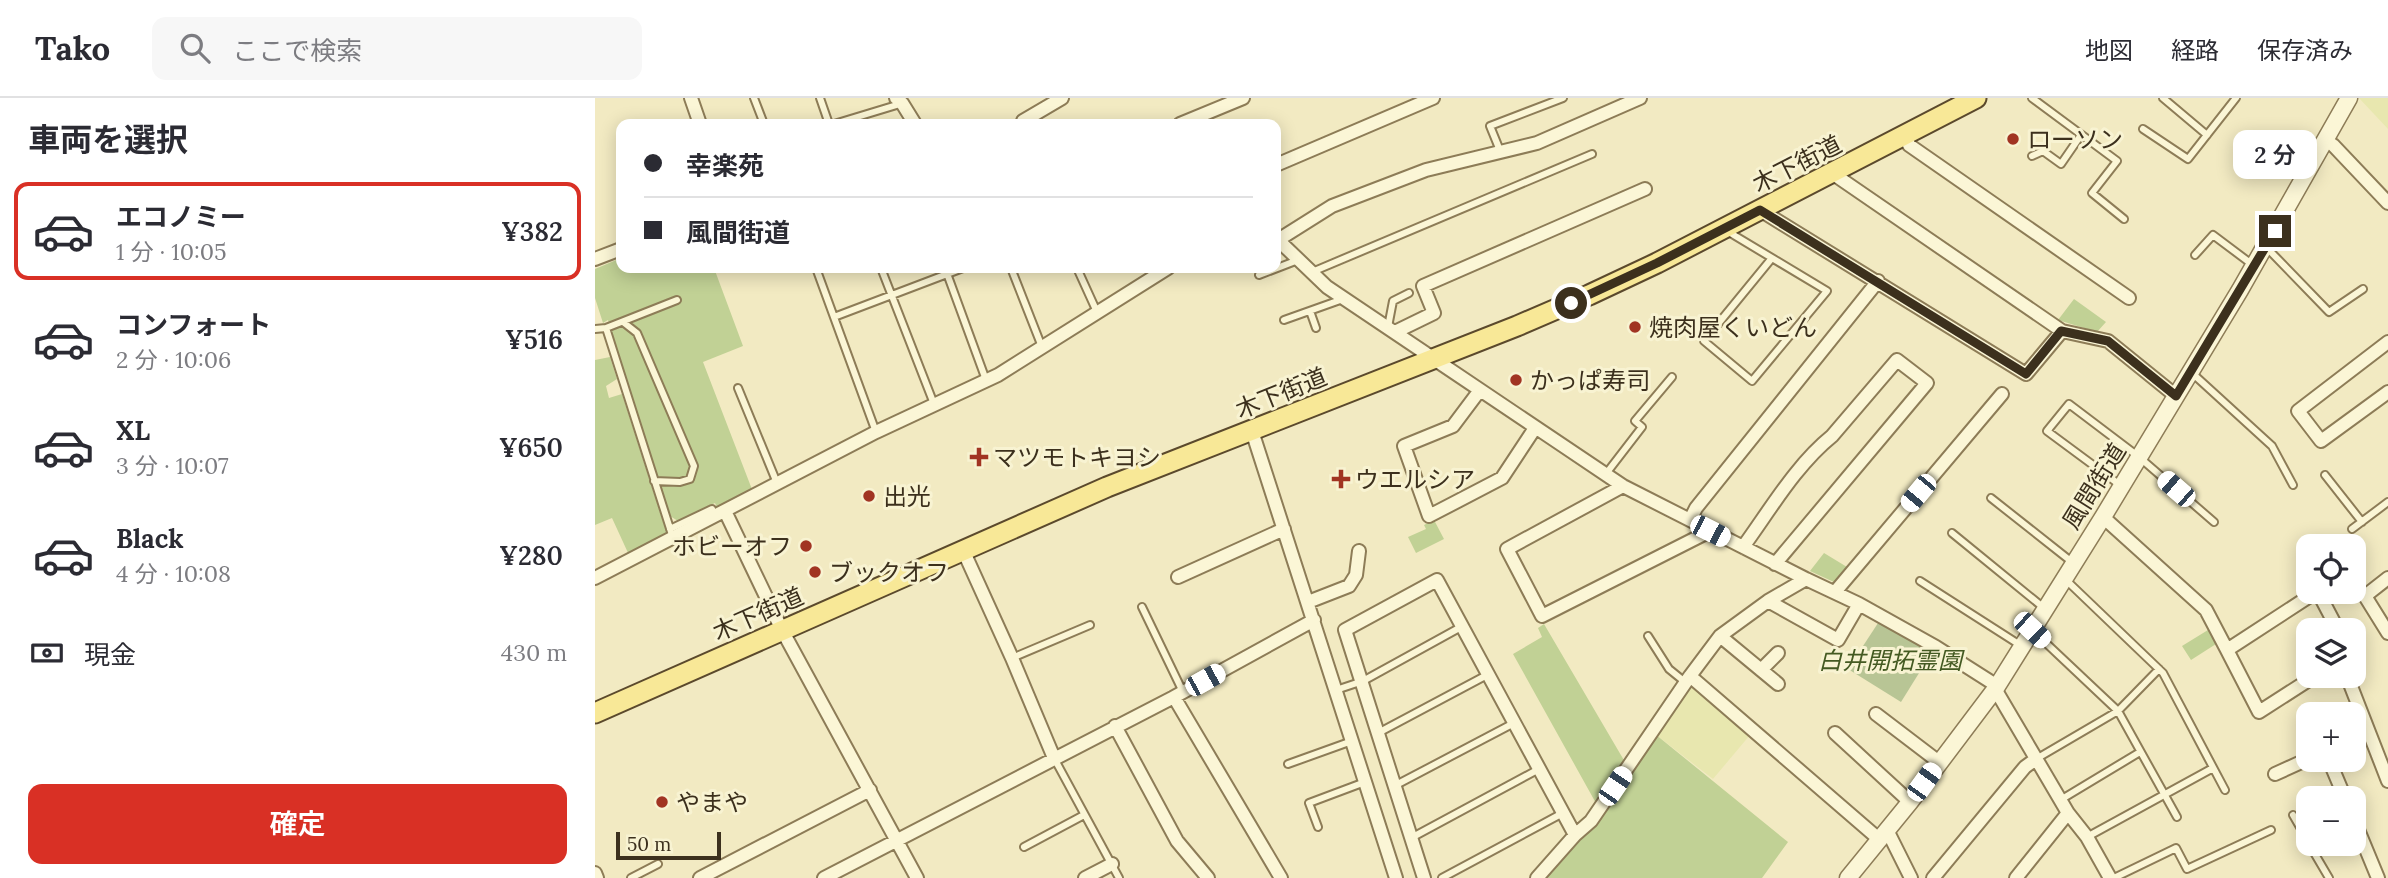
<!DOCTYPE html>
<html lang="ja">
<meta charset="utf-8">
<style>
body{margin:0;font-family:Lora,"Noto Sans JP",serif;background:#f7f7f7;color:#2b2b33;height:100vh;display:flex;flex-direction:column;font-size:26px;white-space:nowrap}
*{box-sizing:border-box;margin:0}
p{font-size:23px;color:#7c7c81}
.icon{flex:none;width:38px;height:38px;fill:none;stroke:currentColor;stroke-width:2;stroke-linecap:round;stroke-linejoin:round}
.map{position:relative;flex:1;overflow:hidden}
.details{display:flex;flex-direction:column;background:#fff;width:595px}
.details>*{flex:none}
.banner{position:absolute;left:21px;top:21px;width:665px;height:154px;border-radius:14px;box-shadow:0 4px 18px #0003;display:grid;align-content:center;height:154px;padding:0 28px;background:#fff}
.fabs{position:absolute;left:1701px;top:436px;display:grid;gap:14px}
.fabs a{display:grid;place-items:center;width:70px;height:70px;border-radius:14px;background:#fff;box-shadow:0 4px 18px #0003;font-size:35px}
.scale{position:absolute;left:21px;bottom:18px;width:105px;box-sizing:border-box;padding-left:7px;border:4px solid #3c301d;border-top:0;font-size:19px;line-height:24px;white-space:nowrap;color:#3c301d;-webkit-text-stroke:5px #f8f3d2;paint-order:stroke}
.end{position:absolute;width:32px;height:32px;margin:-16px;border:9px solid #3c301d;background:#fff;box-shadow:0 0 0 4px #fff}
.from{border-radius:50%}
.bubble{position:absolute;height:49px;border-radius:14px;background:#fff;box-shadow:0 4px 18px #0003;font-size:23px;font-weight:600;line-height:49px;text-align:center}
.car{position:absolute;width:21px;height:42px;margin:-21px -10px;border-radius:9px;box-shadow:0 0 5px 2px #0007;background:linear-gradient(#fff 24%,#345 0 40%,#fff 0 76%,#345 0 86%,#fff 0)}
.banner b{display:flex;align-items:center;gap:24px;height:66px;font-size:26px}
.banner b+b{border-top:2px solid #e1e1e2}
.banner i{width:18px;height:18px;background:#2b2b33}
ul{padding:0;list-style:none}
li{display:flex;align-items:center;gap:21px;height:98px;margin:0 14px 10px;padding:0 14px;border:4px solid transparent;border-radius:14px}
li div{flex:1}
li b{display:block;font-size:26px}
li em{font-style:normal;font-weight:600}
li.on{border-color:#d93025}
li>.icon{width:63px;height:63px;stroke-width:1.5}
h2{padding:0 28px;font-size:32px;line-height:84px}
.pay{display:flex;align-items:center;gap:18px;height:77px;padding:0 28px;font-size:26px}
.pay p{margin-inline-start:auto}
.cta{display:flex;gap:14px;margin-top:auto;padding:14px 28px}
.cta a{flex:1;height:80px;border-radius:14px;background:#d93025;color:#fff;font-size:28px;font-weight:600;line-height:80px;text-align:center}
header{display:flex;align-items:center;gap:42px;box-sizing:border-box;height:98px;padding:0 35px;background:#fff;border-bottom:2px solid #e1e1e2}
header strong{font-size:33px}
nav{display:flex;gap:38px;margin-inline-start:auto;font-size:24px}
.search{width:490px;height:63px;background:#f7f7f7;display:flex;align-items:center;gap:18px;box-sizing:border-box;padding:0 24px;border-radius:14px;color:#7c7c81;font-size:26px}
main{display:flex;flex:1;min-height:0}
.map>svg:first-child{display:block}
</style>
<header>
<strong>Tako</strong>
<div class="search"><svg class="icon" aria-label="search" viewBox="0 0 24 24"><circle cx="10" cy="10" r="6"/><path d="M15 15l6 6"/></svg>ここで検索</div>
<nav><a>地図</a><a>経路</a><a>保存済み</a></nav>
</header>
<main>
<section class="details">
<h2>車両を選択</h2>
<ul>
<li class="on"><svg class="icon" aria-label="car" viewBox="0 0 24 24"><path d="M5 17H2v-5l4-1 3-4h7l3 4 3 1v5h-3M9 17h6M6 11h13"/><circle cx="7" cy="17" r="2"/><circle cx="17" cy="17" r="2"/></svg><div><b>エコノミー</b><p>1 分 · 10:05</p></div><em>¥382</em></li>
<li><svg class="icon" aria-label="car" viewBox="0 0 24 24"><path d="M5 17H2v-5l4-1 3-4h7l3 4 3 1v5h-3M9 17h6M6 11h13"/><circle cx="7" cy="17" r="2"/><circle cx="17" cy="17" r="2"/></svg><div><b>コンフォート</b><p>2 分 · 10:06</p></div><em>¥516</em></li>
<li><svg class="icon" aria-label="car" viewBox="0 0 24 24"><path d="M5 17H2v-5l4-1 3-4h7l3 4 3 1v5h-3M9 17h6M6 11h13"/><circle cx="7" cy="17" r="2"/><circle cx="17" cy="17" r="2"/></svg><div><b>XL</b><p>3 分 · 10:07</p></div><em>¥650</em></li>
<li><svg class="icon" aria-label="car" viewBox="0 0 24 24"><path d="M5 17H2v-5l4-1 3-4h7l3 4 3 1v5h-3M9 17h6M6 11h13"/><circle cx="7" cy="17" r="2"/><circle cx="17" cy="17" r="2"/></svg><div><b>Black</b><p>4 分 · 10:08</p></div><em>¥280</em></li>
</ul>
<div class="pay"><svg class="icon" aria-label="cash" viewBox="0 0 24 24"><path d="M3 7h18v10H3z"/><circle cx="12" cy="12" r="2"/></svg>現金<p>430 m</p></div>
<div class="cta"><a>確定</a></div>
</section>
<div class="map">
<svg width="1793" height="780" viewBox="0 0 1793 780">
<rect width="100%" height="100%" fill="#f2eac2"/>
<path fill="#e8e7af" d="M1764,0H1793V31Z
M1093,589L1099,590L1155,637L1118,681L1060,636Z"/>
<path fill="#c1d195" d="M26,160V170H119L148,248L108,264L158,394L123,412L120,405L83,423L75,418L13,222L8,225L0,200V171Z
M1479,201L1511,224L1502,234L1463,222Z
M15,259L22,281L11,288L14,300L27,296L72,436L34,457L17,420L0,427V262Z
M839,422L849,441L821,455L813,439L831,431L829,427Z
M1229,455L1252,469L1241,485L1215,473Z
M949,526L1030,664L1002,707L918,556L947,539L943,530Z
M1613,532L1621,546L1596,562L1587,548Z
M1060,636L1193,744L1167,780H949Z"/>
<path fill="#b8c595" d="M1285,522L1339,551L1306,604L1253,571Z"/>
<g fill="none" stroke-linecap="round" stroke-linejoin="round">
<g stroke="#8d7c57" stroke-width="10">
<path id="service" d="M159,0L169,26
M225,0L234,26
M1437,0L1522,63L1497,95L1529,121
M1568,0L1612,37
M239,26L305,6
M1548,31L1593,61L1641,0
M906,55L895,28L968,0
M1437,58L1448,53L1466,66L1486,37
M1132,133L1232,193L1157,283L1109,243L1177,160
M1672,150L1734,214L1768,191
M1600,157L1618,137L1658,167
M221,170L281,334
M286,170L339,306
M350,170L391,282
M416,170L447,249
M482,170L502,214
M717,174L997,56
M664,177L703,162
M715,213L721,230
M239,219L368,170
M689,222L748,201
M28,224L42,235L99,368L95,381L85,384L59,383
M793,229L798,203L814,195
M11,230L82,202
M0,231L11,230L78,440
M1597,275L1677,348L1698,387
M143,290L182,385
M1010,377L1047,329L1040,323L1077,279
M1730,377L1767,424
M1525,387L1452,333L1474,306L1544,359L1619,424
M1396,400L1477,464
M75,431L117,411
M1757,431L1793,404
M1357,435L1449,510
M1471,482L1568,575L1630,692
M1325,483L1425,547
M547,509L588,594
M1437,532L1523,613L1582,719
M1053,538L1074,571L1090,584
M417,560L495,527
M741,592L768,583L866,529
M783,635L892,577
M459,660L524,780
M1441,661L1523,613L1564,571
M693,666L757,643
M801,687L919,625
M1467,701L1545,654
M1698,717L1713,743
M723,729L714,705L770,684
M1492,739L1618,670
M816,740L944,671
M1714,746L1734,780
M429,749L489,717
M36,780L63,766
M847,780L966,716
M1519,780L1581,750L1592,771L1676,732"/>
</g>
<g stroke="#8d7c57" stroke-width="16">
<path id="minor" d="M96,0L105,26
M301,0L307,5L320,26
M428,23L467,0
M585,26L648,0
M1311,37L1314,47L1534,200
M1730,42L1738,47L1793,105
M681,67L838,0
M1237,75L1467,233L1513,243L1581,298
M1165,112L1431,276L1467,233
M681,140L732,189L1028,388L1211,481L1264,506L1341,549L1396,584L1473,715L1492,739L1515,780
M683,142L737,108L831,72L942,45L1045,0
M0,161L26,151
M800,234L839,215L828,188L1050,91
M1793,244L1703,313L1726,343L1793,294
M885,292L858,328L809,348L834,418L907,380L940,330
M657,333L801,780
M1028,388L912,451L947,518L1115,433
M130,413L187,532L322,780
M1508,419L1611,512L1632,552
M1095,422L1101,410L1283,183
M1148,449C1175,412 1201,367 1237,338L1302,262L1332,285L1180,466
M368,452L417,560L459,660
M583,479L689,431
M0,480L281,334L403,277L573,170
M1793,480L1770,498L1793,535
M1240,494L1407,296
M1723,494L1743,532
M1173,503L1243,542L1264,506
M713,504L754,488L761,477L764,453
M1125,538L1183,586
M1166,572L1183,555
M1095,578L1285,742
M1720,578L1664,614L1632,552L1721,494
M1752,578L1793,683
M579,599L686,780
M1281,616L1344,664
M520,628L582,743L613,780
M1240,635L1315,704
M1734,662L1750,700
M1680,676L1713,661
M1759,722L1783,780
M1292,732L1316,780
M0,775L2,780
M105,780L275,692
M229,780L579,599L719,522
M490,780L517,766
M829,780L750,532L842,482L980,737
M942,780L980,737L996,723L1095,578L1125,538L1173,503L1211,481
M1338,780L1430,669L1441,661
M1421,780L1473,715"/>
</g>
<g stroke="#8d7c57" stroke-width="19">
<path id="tertiary" d="M1253,780L1315,704L1401,590L1508,419L1645,192L1754,0"/>
</g>
<g stroke="#5b492c" stroke-width="23">
<path id="primary" d="M0,615L512,389L922,228L994,197L1062,165L1381,0"/>
</g>
<use href="#service" stroke="#fbf6d6" stroke-width="6"/>
<use href="#minor" stroke="#fbf6d6" stroke-width="12"/>
<use href="#tertiary" stroke="#fbf6d6" stroke-width="16"/>
<use href="#primary" stroke="#f8e897" stroke-width="19"/>
</g>
<g fill="none" stroke-linecap="round" stroke-linejoin="round">
<path stroke="#3c301d" stroke-width="9" d="M976,205L1062,165L1165,112L1431,276L1466,233L1513,243L1581,298L1680,133"/>
</g>
<g fill="#a13422" stroke="#f8f3d2" stroke-width="2.5">
<circle cx="1418" cy="41" r="7"/>
<circle cx="1040" cy="229" r="7"/>
<circle cx="921" cy="282" r="7"/>
<path d="M380.5 348.5h7v7h7v7h-7v7h-7v-7h-7v-7h7z"/>
<path d="M742.5 370.5h7v7h7v7h-7v7h-7v-7h-7v-7h7z"/>
<circle cx="274" cy="398" r="7"/>
<circle cx="211" cy="448" r="7"/>
<circle cx="220" cy="474" r="7"/>
<circle cx="67" cy="704" r="7"/>
</g>
<g text-anchor="middle" dominant-baseline="central" stroke-width="6" stroke-linejoin="round" paint-order="stroke">
<g font-size="24" fill="#3c301d" stroke="#f8f3d2" text-anchor="start">
<text x="1432" y="41">ローソン</text>
<text x="1054" y="229">焼肉屋くいどん</text>
<text x="935" y="282">かっぱ寿司</text>
<text x="398" y="359">マツモトキヨシ</text>
<text x="760" y="381">ウエルシア</text>
<text x="288" y="398">出光</text>
<text x="197" y="448" text-anchor="end">ホビーオフ</text>
<text x="234" y="474">ブックオフ</text>
<text x="81" y="704">やまや</text>
</g>
<g font-size="24" fill="#3c301d" stroke="#f8f3d2">
<text transform="translate(1202 66) rotate(-27)">木下街道</text>
<text transform="translate(686 295) rotate(-22)">木下街道</text>
<text transform="translate(1499 388) rotate(-58)">風間街道</text>
<text transform="translate(163 516) rotate(-24)">木下街道</text>
</g>
<g font-size="24" font-style="italic" fill="#445a22" stroke="#f8f3d2">
<text x="1295" y="562">白井開拓霊園</text>
</g>
</g>
</svg>
<div class="fabs">
<a><svg class="icon" aria-label="locate" viewBox="0 0 24 24"><circle cx="12" cy="12" r="6"/><path d="M12 2v4M12 18v4M2 12h4M18 12h4"/></svg></a>
<a><svg class="icon" aria-label="layers" viewBox="0 0 24 24"><path d="M12 4l9 5-9 5-9-5zM3 14l9 5 9-5"/></svg></a>
<a>+</a>
<a>−</a>
</div>
<div class="scale">50 m</div>
<i class="end from" style="left:976px;top:205px"></i>
<i class="end" style="left:1680px;top:133px"></i>
<div class="bubble" style="left:1638px;top:32px;width:84px">2 分</div>
<i class="car" style="left:1581px;top:391px;rotate:311deg"></i>
<i class="car" style="left:1323px;top:395px;rotate:220deg"></i>
<i class="car" style="left:1115px;top:433px;rotate:117deg"></i>
<i class="car" style="left:1437px;top:532px;rotate:133deg"></i>
<i class="car" style="left:610px;top:582px;rotate:61deg"></i>
<i class="car" style="left:1329px;top:684px;rotate:36deg"></i>
<i class="car" style="left:1020px;top:688px;rotate:34deg"></i>
<div class="banner">
<b><i class="from"></i>幸楽苑</b>
<b><i></i>風間街道</b>
</div>
</div>
</main>
